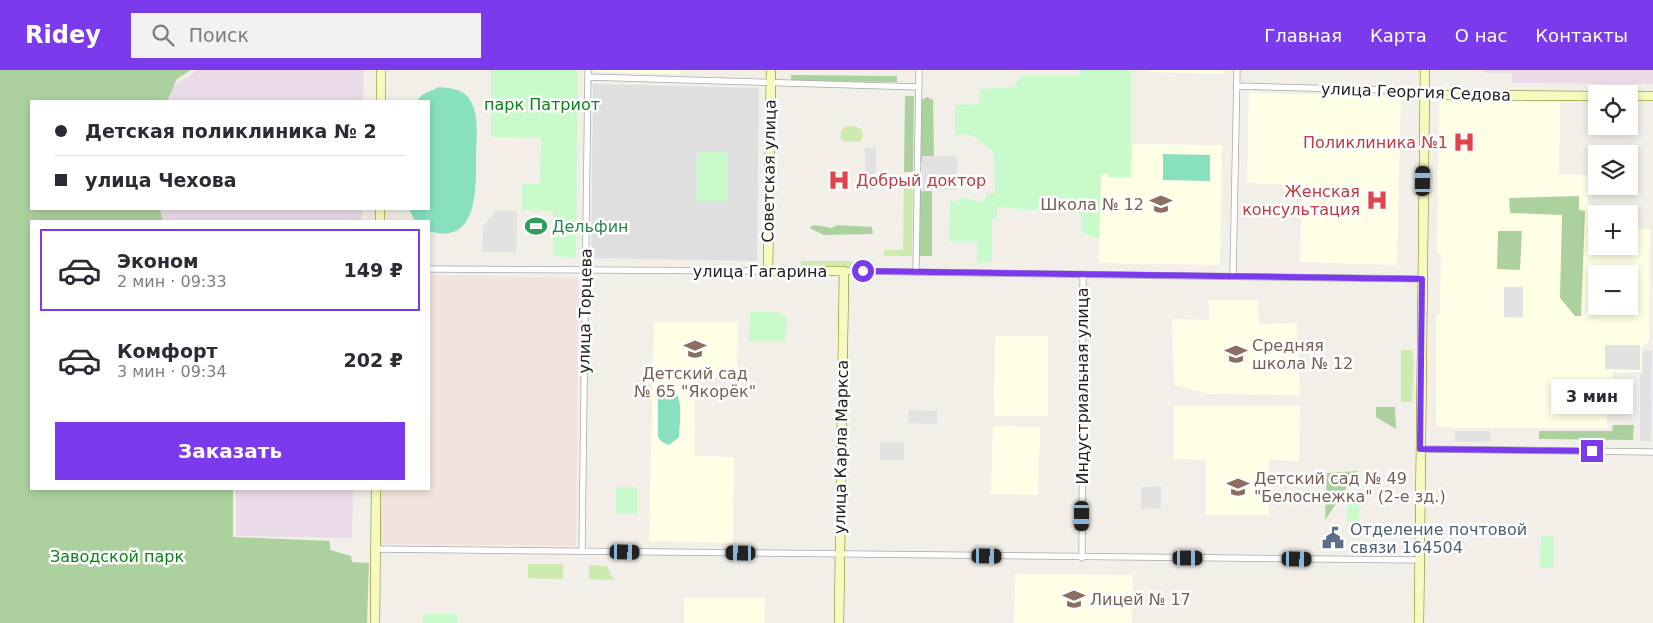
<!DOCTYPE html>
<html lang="ru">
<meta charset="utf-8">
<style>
body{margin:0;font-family:"DejaVu Sans",sans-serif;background:#f2f2f3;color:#2b2b33;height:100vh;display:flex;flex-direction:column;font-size:19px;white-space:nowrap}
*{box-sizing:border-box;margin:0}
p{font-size:16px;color:#7c7c81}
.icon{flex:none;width:28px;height:28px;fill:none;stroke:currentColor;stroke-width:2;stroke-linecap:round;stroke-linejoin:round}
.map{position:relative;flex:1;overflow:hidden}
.sheet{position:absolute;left:30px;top:150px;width:400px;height:270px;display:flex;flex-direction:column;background:#fff;border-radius:0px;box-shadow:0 2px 8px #0003}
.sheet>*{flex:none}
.top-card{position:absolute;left:30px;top:30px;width:400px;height:110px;border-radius:0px;box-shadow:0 2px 8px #0003;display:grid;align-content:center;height:110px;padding:0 25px;background:#fff}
.fabs{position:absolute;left:1588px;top:15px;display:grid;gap:10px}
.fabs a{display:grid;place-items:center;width:50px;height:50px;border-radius:0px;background:#fff;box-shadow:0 2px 8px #0003;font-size:25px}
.end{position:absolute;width:22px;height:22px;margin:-11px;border:6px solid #7c3aed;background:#fff;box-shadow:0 0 0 2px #fff}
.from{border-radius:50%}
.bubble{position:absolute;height:35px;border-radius:0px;background:#fff;box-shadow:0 2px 8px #0003;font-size:16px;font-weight:700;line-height:35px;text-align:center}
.car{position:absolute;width:15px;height:30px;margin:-15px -8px;border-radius:6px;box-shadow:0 0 4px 1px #0007;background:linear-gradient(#222 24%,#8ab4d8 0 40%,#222 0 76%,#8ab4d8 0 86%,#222 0)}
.top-card b{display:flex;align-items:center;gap:18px;height:48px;font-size:19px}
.top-card b+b{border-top:1px solid #e1e1e2}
.top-card i{width:12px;height:12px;background:#2b2b33}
ul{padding:9px 0 0;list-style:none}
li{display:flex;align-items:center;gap:15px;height:82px;margin:0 10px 8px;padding:0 15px;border:2px solid transparent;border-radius:0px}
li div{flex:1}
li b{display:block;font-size:19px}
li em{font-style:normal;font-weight:700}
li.current{border-color:#7c3aed}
li>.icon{width:45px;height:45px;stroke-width:1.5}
.button{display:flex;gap:10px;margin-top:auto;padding:10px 25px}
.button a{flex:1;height:58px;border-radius:0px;background:#7c3aed;color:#fff;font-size:20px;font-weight:700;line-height:58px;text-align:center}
header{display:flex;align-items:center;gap:30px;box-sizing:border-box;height:70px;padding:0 25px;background:#7c3aed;color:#fff}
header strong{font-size:24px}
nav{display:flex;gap:28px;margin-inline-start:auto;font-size:18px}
.search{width:350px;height:45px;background:#f2f2f3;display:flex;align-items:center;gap:12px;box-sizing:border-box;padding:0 18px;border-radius:0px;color:#7c7c81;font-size:19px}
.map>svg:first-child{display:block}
</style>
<header>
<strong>Ridey</strong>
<div class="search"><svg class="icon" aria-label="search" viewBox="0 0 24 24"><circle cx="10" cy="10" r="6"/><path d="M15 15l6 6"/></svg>Поиск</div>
<nav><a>Главная</a><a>Карта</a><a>О нас</a><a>Контакты</a></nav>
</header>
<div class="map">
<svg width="1653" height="553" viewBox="0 0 1653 553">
<rect width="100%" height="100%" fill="#f2efe9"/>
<path fill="#e0dfdf" d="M593,14L759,18L757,191L591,188Z"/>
<path fill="#ebdbe8" d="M198,0H363V31H163L169,19Z
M1485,0H1653V14L1512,13V3H1485Z
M160,139H362L361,151H163Z
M236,419H353L352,468L236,466Z"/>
<path fill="#ffffe5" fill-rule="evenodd" d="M598,0H680L679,4L598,2Z
M1151,0H1224V4L1151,2Z
M1249,23L1401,26L1397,195L1300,192L1302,115L1247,113Z
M1439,30L1560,32L1559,104L1588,105V157L1596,158V176H1629V159H1650L1649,270L1641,279V302H1613L1612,333H1607V358H1455L1436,356V245L1440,244L1441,183H1437ZM1596,204H1629V236H1596Z
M1132,74L1222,75L1220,195L1099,193L1101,103L1108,104V106L1131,107Z
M1209,230H1258L1259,254L1297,253L1300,325L1209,324L1174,315L1172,249L1209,250Z
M654,252H738L737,306L695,307V386L734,387L733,473L649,471Z
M995,266H1048V346H994Z
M1174,336H1300L1299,391L1269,390V445H1206V390L1174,389Z
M993,356L1040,357L1038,425L991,424Z
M1015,504L1133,505L1132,553H1014Z
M684,528H765V553H684Z"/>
<path fill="#f3e3dd" d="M429,205L579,208L576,476L380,474L381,419H429Z"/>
<path fill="#cdebb0" d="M846,56C855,56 862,56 863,66L860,72L841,71V61Z
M904,109H913L912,186H884V180H903Z
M801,191H870V199L801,197Z
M1401,280H1412L1414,295L1412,332H1401Z
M528,494H563V509L528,508Z
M589,495L607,496L614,510L589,509Z"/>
<path fill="#add19e" d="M0,0H191L177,9L167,31H31V139H160L163,151H31V419H233V467L330,471V480L351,486L352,492L369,493L367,553H0Z
M791,5L897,6V12L791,11Z
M905,26H914L913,102H904Z
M927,27L933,30L934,86L931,91L925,94L919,91L920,31Z
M919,121H932V186H919Z
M1579,126V140L1585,141L1581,246H1575L1560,228L1562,145L1510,143L1509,128Z
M814,155L832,158L837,155L872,157L873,164L824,165L811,159L810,157Z
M1498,161H1522L1520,200L1497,199Z
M1376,337H1395L1396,359L1376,347Z
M1613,355H1634L1633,370L1539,369V361H1612Z
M1358,401L1325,450L1327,403Z"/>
<path fill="#c8facc" d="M491,0H578L576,188L553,186V141L522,140V114H540L541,68L491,67Z
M1079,0H1131V107H1108V104H1101L1099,169L1081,162V144L1060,138L1031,140L997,137V148L992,149V192L977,193V171H949L950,130L955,132L964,127L984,133L987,123H995L994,82L970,64L955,65V35L979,34L980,19L1013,17L1022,6H1079Z
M697,82H728L727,131H696Z
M750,242H779V246H787L786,271H749Z
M616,417H637V444H616Z
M1348,428H1359V452H1347Z
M1554,465V498H1540L1541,466Z
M423,544H457V553H423Z"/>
<path fill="#88e0be" d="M439,17C450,18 464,19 470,30C480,46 476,68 476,86C476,116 479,177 429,161V151H415L409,139H429V31H417L422,25Z
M1163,84L1210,85V111L1163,110Z
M668,318C686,323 679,352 679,367L669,375L662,372L658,367V328L661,320Z"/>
<path fill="#e2e2e2" d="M865,78H876V120H865Z
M922,86H957V120H922Z
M495,141H517L516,182H482L483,157Z
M1504,217H1523V248L1504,247Z
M1605,275H1640V300L1605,299Z
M1643,281H1652L1651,372L1640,371V304L1643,303Z
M909,340L937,341V354L908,353Z
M1455,361H1490V372H1455Z
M880,372H904V390H880Z
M1161,416V438L1141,439V417Z"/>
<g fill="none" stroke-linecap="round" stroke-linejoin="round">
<g stroke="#a9a9a9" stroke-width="7">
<path id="street" d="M588,7L919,17
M1237,16L1424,21
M429,199L768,201
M844,201L1422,209
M916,202L919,0
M1233,206L1237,0
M1420,379L1653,382
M376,479L1420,490
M582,481L588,0
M1082,488L1083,204"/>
</g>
<g stroke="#707d05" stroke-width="10">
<path id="secondary" d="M771,0L768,201H844L839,553
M1424,21L1437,25L1596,26
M1629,26H1653
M381,31V0
M380,151V139
M375,553L376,419
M1419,553L1425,0"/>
</g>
<use href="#street" stroke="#fff" stroke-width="5.5"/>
<use href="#secondary" stroke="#f7fabf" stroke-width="9"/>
</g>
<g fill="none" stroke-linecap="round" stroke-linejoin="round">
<path stroke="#7c3aed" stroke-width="6" d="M863,201L1422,209L1420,379L1592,381"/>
</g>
<defs>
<g id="hospital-bare" transform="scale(1.725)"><path d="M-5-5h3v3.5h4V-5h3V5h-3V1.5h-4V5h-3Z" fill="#e0444e" stroke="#fff" stroke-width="2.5" paint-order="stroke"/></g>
<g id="school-bare" transform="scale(1.725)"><path d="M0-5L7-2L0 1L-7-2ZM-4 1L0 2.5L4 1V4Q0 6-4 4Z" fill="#8d6e63" stroke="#fff" stroke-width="2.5" paint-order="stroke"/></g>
<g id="stadium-bare" transform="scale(1.725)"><path d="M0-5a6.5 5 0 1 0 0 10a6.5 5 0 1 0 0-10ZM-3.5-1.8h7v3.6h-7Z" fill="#2e9e5b" stroke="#fff" stroke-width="2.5" paint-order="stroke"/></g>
<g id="civic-bare" transform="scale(1.725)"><path d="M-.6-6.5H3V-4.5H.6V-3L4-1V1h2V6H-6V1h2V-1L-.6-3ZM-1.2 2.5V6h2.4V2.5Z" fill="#5c6f8a" stroke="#fff" stroke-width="2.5" paint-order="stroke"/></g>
</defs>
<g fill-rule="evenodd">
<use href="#hospital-bare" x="1464" y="72"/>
<use href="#hospital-bare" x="839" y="110"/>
<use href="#hospital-bare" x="1377" y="130"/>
<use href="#school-bare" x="1161" y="134"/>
<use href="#stadium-bare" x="536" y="156"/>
<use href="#school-bare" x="695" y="279"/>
<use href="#school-bare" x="1236" y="284"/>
<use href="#school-bare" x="1238" y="417"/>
<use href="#civic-bare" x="1333" y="468"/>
<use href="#school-bare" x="1074" y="529"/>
</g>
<g text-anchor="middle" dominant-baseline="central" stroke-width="5" stroke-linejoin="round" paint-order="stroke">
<g font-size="16" fill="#222" stroke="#fff">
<text transform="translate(1416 22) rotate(2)">улица Георгия Седова</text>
<text transform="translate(769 101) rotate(-89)">Советская улица</text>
<text x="760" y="201">улица Гагарина</text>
<text transform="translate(585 241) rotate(-89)">улица Торцева</text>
<text transform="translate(1082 316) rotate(-90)">Индустриальная улица</text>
<text transform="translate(841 377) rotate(-89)">улица Карла Маркса</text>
</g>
<g font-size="16" fill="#0c8416" stroke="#fff">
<text x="542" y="34">парк Патриот</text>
<text x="117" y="486">Заводской парк</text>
</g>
<g font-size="16" fill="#be3a42" stroke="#fff" text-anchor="end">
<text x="1448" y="72">Поликлиника №1</text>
<text x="856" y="110" text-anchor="start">Добрый доктор</text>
<text x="1360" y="121">Женская<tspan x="1360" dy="18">консультация</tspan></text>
</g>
<g font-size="16" fill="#785e54" stroke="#fff" text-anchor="start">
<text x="1144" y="134" text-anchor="end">Школа № 12</text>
<text x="1252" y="275">Средняя<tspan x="1252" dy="18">школа № 12</tspan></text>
<text x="695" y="303" text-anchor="middle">Детский сад<tspan x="695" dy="18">№ 65 "Якорёк"</tspan></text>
<text x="1254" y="408">Детский сад № 49<tspan x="1254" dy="18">"Белоснежка" (2-е зд.)</tspan></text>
<text x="1090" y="529">Лицей № 17</text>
</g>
<g font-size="16" fill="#27864d" stroke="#fff" text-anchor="start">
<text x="552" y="156">Дельфин</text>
</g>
<g font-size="16" fill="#4e5e75" stroke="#fff" text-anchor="start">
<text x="1350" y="459">Отделение почтовой<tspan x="1350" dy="18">связи 164504</tspan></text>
</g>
</g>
</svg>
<div class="fabs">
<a><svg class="icon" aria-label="locate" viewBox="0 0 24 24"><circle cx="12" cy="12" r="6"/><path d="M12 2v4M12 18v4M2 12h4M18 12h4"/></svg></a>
<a><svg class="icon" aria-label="layers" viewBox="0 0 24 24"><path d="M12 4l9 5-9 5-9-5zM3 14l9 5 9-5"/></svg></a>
<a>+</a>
<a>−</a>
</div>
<i class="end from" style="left:863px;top:201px"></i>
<i class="end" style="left:1592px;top:381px"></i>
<div class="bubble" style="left:1551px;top:309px;width:82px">3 мин</div>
<i class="car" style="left:1423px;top:111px;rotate:1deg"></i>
<i class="car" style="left:1082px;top:446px;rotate:180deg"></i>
<i class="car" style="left:625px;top:482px;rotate:91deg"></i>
<i class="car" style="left:741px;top:483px;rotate:271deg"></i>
<i class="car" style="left:987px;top:486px;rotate:91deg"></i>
<i class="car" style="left:1188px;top:488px;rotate:90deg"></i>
<i class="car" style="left:1297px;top:489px;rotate:91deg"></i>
<div class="top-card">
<b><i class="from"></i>Детская поликлиника № 2</b>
<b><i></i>улица Чехова</b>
</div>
<section class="sheet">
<ul>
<li class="current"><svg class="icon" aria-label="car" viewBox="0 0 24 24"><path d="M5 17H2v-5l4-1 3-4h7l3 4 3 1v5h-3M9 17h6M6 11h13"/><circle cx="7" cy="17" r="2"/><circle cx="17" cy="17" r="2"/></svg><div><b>Эконом</b><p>2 мин · 09:33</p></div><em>149 ₽</em></li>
<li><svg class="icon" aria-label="car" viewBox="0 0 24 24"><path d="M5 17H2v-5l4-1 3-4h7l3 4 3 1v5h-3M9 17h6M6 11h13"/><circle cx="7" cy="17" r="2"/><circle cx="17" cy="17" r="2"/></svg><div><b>Комфорт</b><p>3 мин · 09:34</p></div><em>202 ₽</em></li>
</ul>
<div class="button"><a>Заказать</a></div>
</section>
</div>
